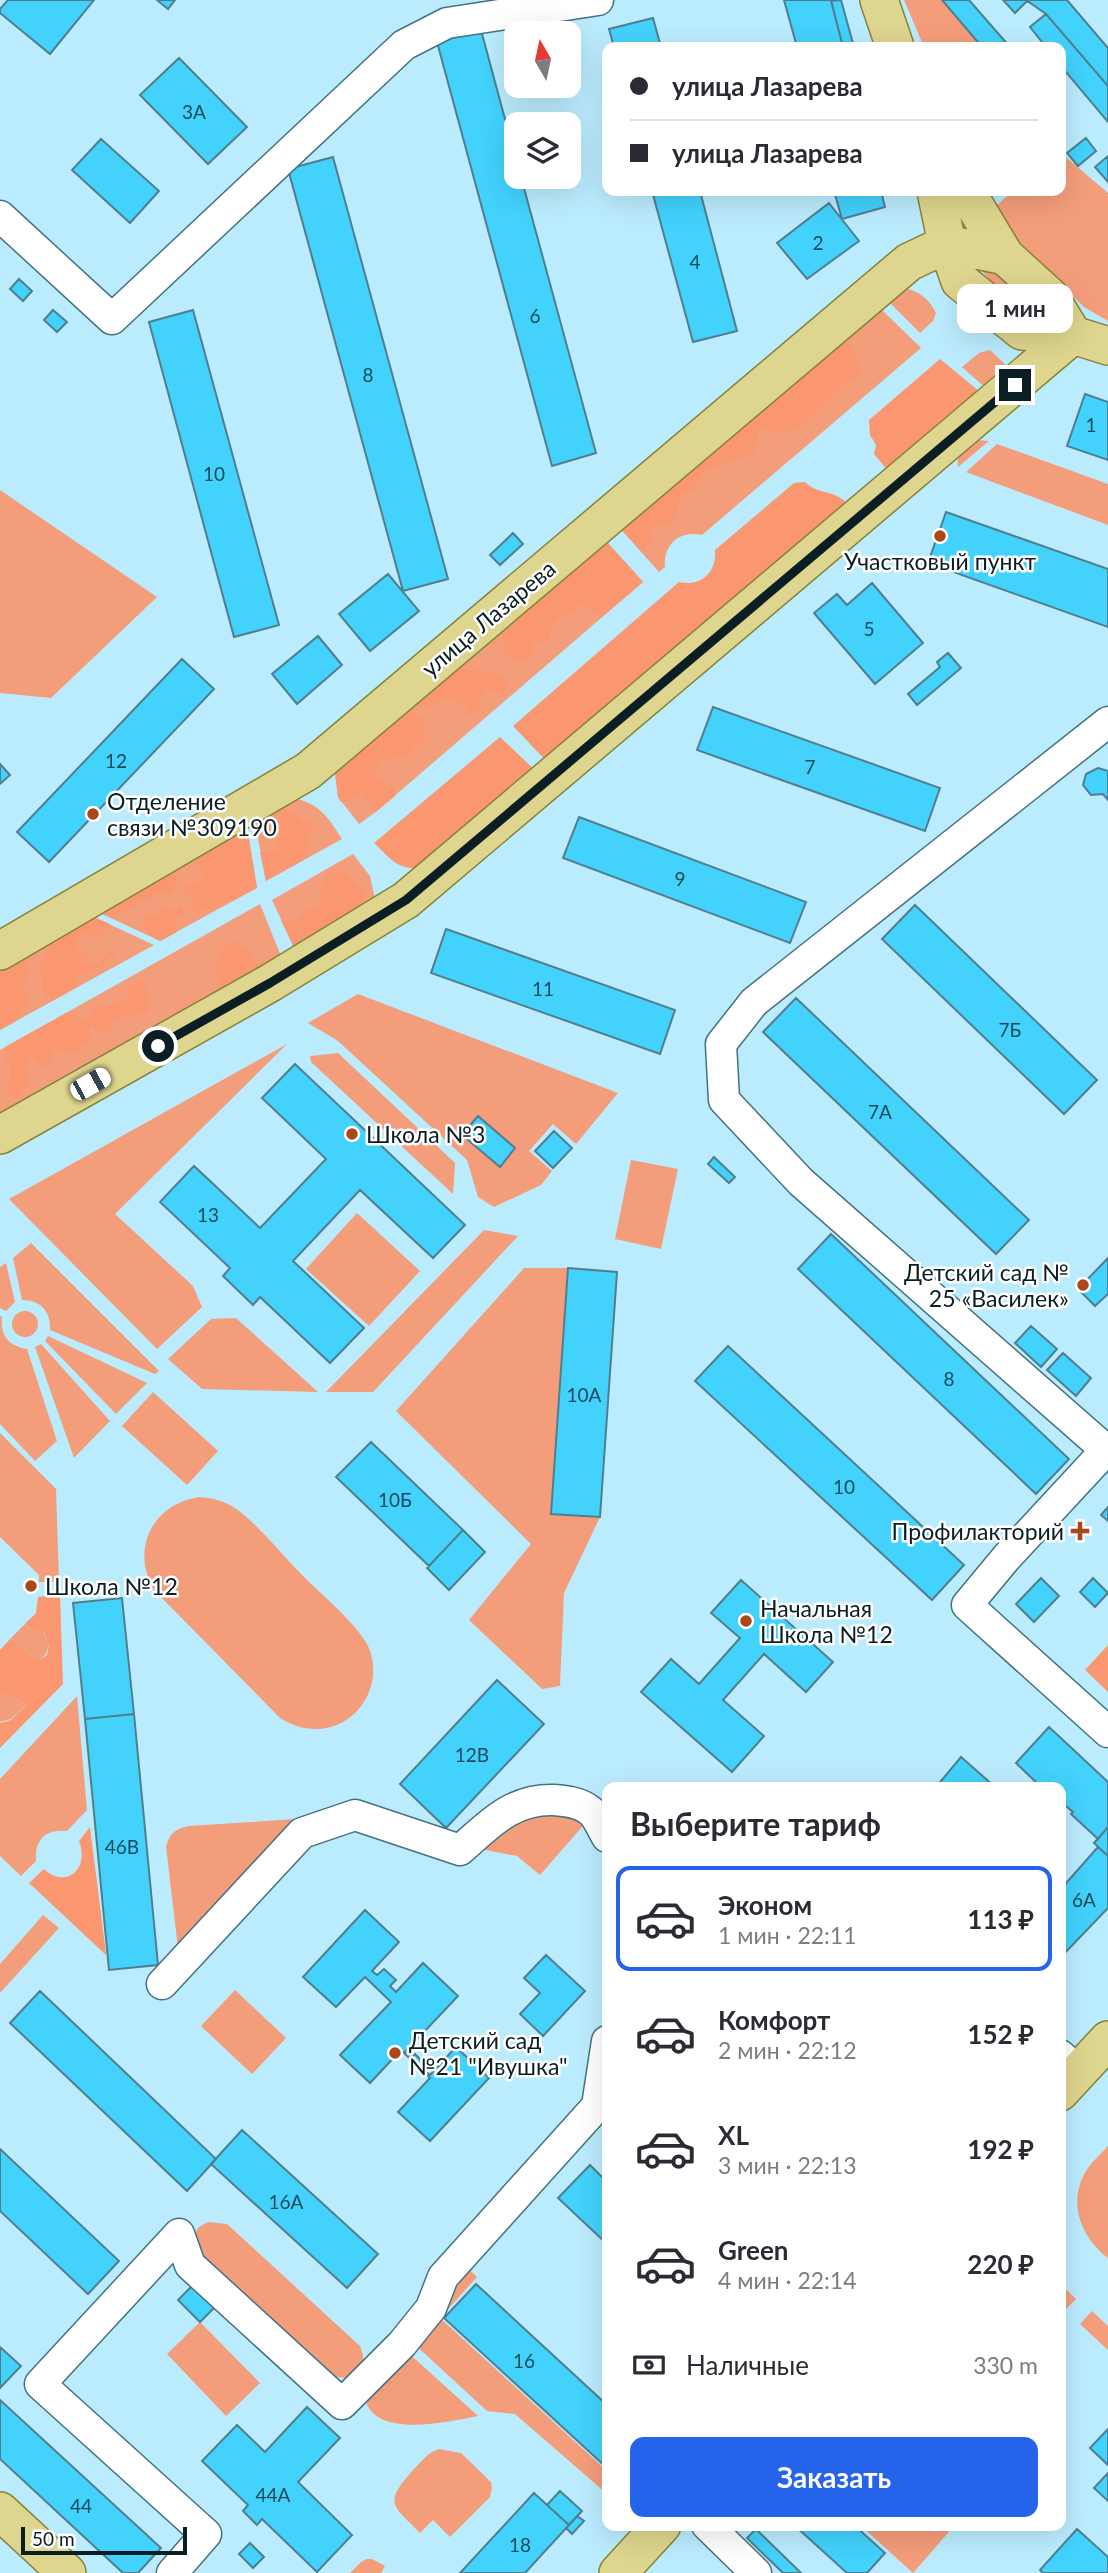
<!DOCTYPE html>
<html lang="ru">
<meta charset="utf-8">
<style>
body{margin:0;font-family:Lato,sans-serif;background:#f7f7f7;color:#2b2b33;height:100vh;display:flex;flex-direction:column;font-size:26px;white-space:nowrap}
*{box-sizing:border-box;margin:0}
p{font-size:23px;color:#7c7c81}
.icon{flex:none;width:38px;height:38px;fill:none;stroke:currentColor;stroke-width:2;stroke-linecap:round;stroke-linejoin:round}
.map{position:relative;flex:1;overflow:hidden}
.side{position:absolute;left:602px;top:1782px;width:464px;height:749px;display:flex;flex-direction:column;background:#fff;border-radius:14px;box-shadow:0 7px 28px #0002}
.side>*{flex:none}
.banner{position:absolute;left:602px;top:42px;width:464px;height:154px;border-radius:14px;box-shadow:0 7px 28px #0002;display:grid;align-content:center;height:154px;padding:0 28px;background:#fff}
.needle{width:46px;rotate:351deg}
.controls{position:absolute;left:504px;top:21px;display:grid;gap:14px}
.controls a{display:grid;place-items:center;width:77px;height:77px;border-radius:14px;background:#fff;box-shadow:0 7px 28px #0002;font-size:35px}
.scale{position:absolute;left:21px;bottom:18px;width:166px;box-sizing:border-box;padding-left:7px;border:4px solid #0b1e24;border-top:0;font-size:19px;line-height:24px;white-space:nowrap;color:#0b1e24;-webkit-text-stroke:5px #fff;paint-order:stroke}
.end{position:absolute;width:32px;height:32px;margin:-16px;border:9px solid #0b1e24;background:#fff;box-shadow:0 0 0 4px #fff}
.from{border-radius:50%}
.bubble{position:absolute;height:49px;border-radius:14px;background:#fff;box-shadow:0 7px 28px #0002;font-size:23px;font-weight:700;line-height:49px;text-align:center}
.car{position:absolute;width:21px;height:42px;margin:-21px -10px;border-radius:9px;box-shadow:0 0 5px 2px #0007;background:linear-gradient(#fff 24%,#345 0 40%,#fff 0 76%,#345 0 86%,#fff 0)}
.banner b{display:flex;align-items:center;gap:24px;height:66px;font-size:26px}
.banner b+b{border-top:2px solid #e1e1e2}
.banner i{width:18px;height:18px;background:#2b2b33}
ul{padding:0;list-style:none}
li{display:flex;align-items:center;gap:21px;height:105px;margin:0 14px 10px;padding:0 14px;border:4px solid transparent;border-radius:14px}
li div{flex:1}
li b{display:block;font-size:26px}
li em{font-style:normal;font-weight:700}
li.active{border-color:#2563eb}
li>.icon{width:63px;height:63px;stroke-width:1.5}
h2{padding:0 28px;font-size:32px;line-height:84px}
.pay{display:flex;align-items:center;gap:18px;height:77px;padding:0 28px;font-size:26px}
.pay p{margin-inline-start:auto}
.button{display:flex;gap:14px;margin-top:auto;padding:14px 28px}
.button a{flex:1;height:80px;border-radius:14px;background:#2563eb;color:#fff;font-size:28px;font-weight:700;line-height:80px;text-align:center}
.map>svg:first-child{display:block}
</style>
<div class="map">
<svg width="1108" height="2573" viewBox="0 0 1108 2573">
<rect width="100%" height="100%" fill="#bbecfe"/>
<path fill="#f49d7b" d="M904,0H942L982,47H924Z
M1061,153L1108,193V321L1084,307L989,212L1013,191H1060Z
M975,262C992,265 1029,297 1035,314C1016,308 986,278 975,262Z
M908,289C921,292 931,302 936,313L933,321L920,333L889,302Z
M880,308L921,348L702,535C680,530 663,544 665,567L659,572L618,526Z
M990,350L1006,365L1004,379L990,392L962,367L979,353Z
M978,440L989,441L958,467C956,450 963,443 978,440Z
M997,444L1108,484V525L966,472Z
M0,490L157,597L51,698L0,693Z
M607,542L643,582L377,811L359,824L338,797L335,773L343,763Z
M297,799C320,804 330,820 342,839L266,881L255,822L285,803Z
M247,827L257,888L160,941L100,913Z
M353,854L370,876L375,899L296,952L272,900Z
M260,904L283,961L0,1120V1050Z
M94,917L154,945L0,1030V968Z
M358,994L618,1093L576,1144L553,1124L529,1151L552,1171L541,1185L494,1207L478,1197L467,1160L338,1041L308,1023Z
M287,1044L115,1214L193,1286L202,1307L157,1349L9,1199Z
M338,1053L455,1163L453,1194L311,1062L310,1056Z
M631,1160L678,1169L661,1249L615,1239Z
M357,1213L420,1271L369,1326L306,1269Z
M484,1230L518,1236L373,1392H326Z
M31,1243L159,1371L155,1374L50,1330C51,1312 41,1300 22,1300L13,1258Z
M6,1263L15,1302L6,1311L0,1308V1267Z
M524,1268H568L552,1514L600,1517L564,1593L560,1686L542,1689L469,1620L531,1544L396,1411Z
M12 1324a13 13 0 1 1 26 0a13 13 0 1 1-26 0Z
M0,1316L2,1317C0,1336 9,1346 27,1349L57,1441L35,1461L0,1424Z
M236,1318L318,1392L202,1389L168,1359L211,1319Z
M48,1336L147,1383L116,1414L45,1341Z
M41,1344L110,1421L74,1458L35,1347Z
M153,1392L218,1451L187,1485L122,1426Z
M0,1433L56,1489L59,1582H39V1575L0,1537Z
M200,1497C213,1498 224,1501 235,1508C260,1526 281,1554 303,1576C321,1594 357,1624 368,1646C381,1674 369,1709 341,1723C321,1733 299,1730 280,1718L154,1590C130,1549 153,1503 200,1497Z
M25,1624L30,1629L43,1632L49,1645L46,1654L40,1659L28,1654L11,1638Z
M0,1693L18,1699L26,1705L11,1719L0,1722Z
M77,1696L87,1810L67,1831C45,1829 35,1839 36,1861L21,1876L0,1856V1779Z
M555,1808L589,1819L540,1875L517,1856L475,1848L521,1812Z
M297,1819L178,1948L166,1847C170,1833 174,1830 188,1826Z
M43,1915L59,1928L0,1993V1964Z
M235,1990L286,2038L252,2074L201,2026Z
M1108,2146V2258C1081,2237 1067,2203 1086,2171C1091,2162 1101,2154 1108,2146Z
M208,2222L227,2224L360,2346L363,2355V2364L349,2378L334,2377L326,2372L199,2256L194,2234L199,2227Z
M470,2270L477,2277L440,2318L607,2471V2494L515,2414L487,2411L412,2342Z
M1061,2284L1076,2299L1064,2311L1061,2308Z
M1092,2311L1108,2326V2350L1080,2324Z
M200,2322L260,2383L226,2416L167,2354Z
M404,2349L478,2416C447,2422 375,2439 365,2399Z
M439,2449L461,2453L491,2482L492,2488L490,2497L450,2537L433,2520L420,2533C391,2504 384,2503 413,2470C421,2462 427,2453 439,2449Z
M860,2525H955L913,2573Z
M367,2559H372L385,2566L381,2573H350L361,2562Z"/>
<path fill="#fb9770" d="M844,338L858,357L860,374C853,379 844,384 838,391C817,411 791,446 759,428L755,453C729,465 706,459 693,490L680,495L677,516L666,526L650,527L652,543L641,551L618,526Z
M940,359L985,396L889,472L874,454L876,445L870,435L869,420Z
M805,482C818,495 830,489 845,501L842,517L550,765L513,726L679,582C700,587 717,573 715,550L794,483Z
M607,542L643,582L604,615L595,613L581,602L574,614L556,619L550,629V640L533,643L531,658L518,660L505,656L501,631Z
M460,665L468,671C482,669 492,671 505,677L507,687L502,695L491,689H484L480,699L479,711L466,716L467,707L447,696L432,708L416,702Z
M407,709L422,719L426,736L424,744L413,748L409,757L381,760L375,767V775L390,784L396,795L377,811L370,807L363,792L347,801L341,802L338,797L335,773L343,763Z
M500,737L539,774L420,868C397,870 390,858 374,843Z
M284,811L296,816L302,823L308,820L314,829L306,845L307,849L303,860L266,881L260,852H278L277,847L281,836L287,833L274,828L276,817Z
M247,827L257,888C236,899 213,911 191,912L192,902L195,896L180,893L188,885L198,883L204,871L195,865L200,861L197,856Z
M173,870L177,876V887L169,894L157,893L149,900L140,899C130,911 115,920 100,913Z
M340,870L366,893L362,905L366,910L296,952L281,920H295L308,909L317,908L321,903C318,887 323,874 340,870Z
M179,904L185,914L176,921L177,932L160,941L149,935L143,924L146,915L156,916L159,909L171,908L176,912Z
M94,917L110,924L104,934L92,937L84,933L78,936L76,945L80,952L88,955L86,965L100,961L110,952H118C105,966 89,970 74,981L77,987L52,1001L42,992V974L39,966L49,952V942Z
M239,942L248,949L260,969L237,985L221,987C211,964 220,964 224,943Z
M21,956L31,970L22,989L28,996V1006L19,1011L17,1020L0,1030V968Z
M143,981L149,993V1012L120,1018L111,1024L110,1032L99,1031L91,1025L89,1030L91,1040L76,1052L54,1050L53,1059L48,1066H40L35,1059L29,1058L26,1068L29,1083L19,1097L9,1096L10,1065L5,1059V1047L68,1012L81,1018L91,1017L95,1006L109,1007L114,1001L122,1003L131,996L126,991L131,985Z
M60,1594L63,1684L0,1748V1723L11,1720L26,1705L18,1699L0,1693V1650L11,1638L28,1654L40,1659L47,1655L49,1645L44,1633L30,1629L25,1624L36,1613L38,1597Z
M1108,1645V1692L1085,1670Z
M90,1827L106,1954V1955L29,1883L44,1869C65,1889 90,1870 79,1841Z"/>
<path fill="#42d2fc" stroke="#517e8e" stroke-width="2" d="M8,0H94L50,54L0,13V9Z
M157,0H175L168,9Z
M784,0H831L843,47H797Z
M841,0L854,47H843L831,1Z
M942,0H969L1010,47H982Z
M1003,0H1026L1027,1L1015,13Z
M1026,0H1067L1108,48V86L1046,14Z
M1046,14L1108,86V122L1060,65V47H1046L1030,27Z
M653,18L661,47H614L609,29Z
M481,30L516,160V177H521L596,453L552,466L437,42Z
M179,58L247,127L208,164L140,95Z
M1086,138L1096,151L1078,166L1067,153Z
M101,139L159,191L130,223L72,170Z
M1108,156V182L1095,167Z
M333,157L448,579L403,591L288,169Z
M652,191H700L737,331L693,342Z
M834,191H881L885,207L842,219Z
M829,203L859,241L807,279L777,243Z
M19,279L32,291L23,301L10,289Z
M53,310L67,322L57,332L44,320Z
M193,310L279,625L234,637L149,322Z
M1085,394L1108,402V460L1067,446Z
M946,512L1108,569V627L928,563Z
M513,533L523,544L500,565L490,555Z
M388,574L419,611L370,651L339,614Z
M872,583L923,643L875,684L814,613L837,594L847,605Z
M318,636L342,665L297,704L272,674Z
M948,653L961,668L917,705L908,694L940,667L937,662Z
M182,659L214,689L49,862L17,832Z
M713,707L940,788L925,831L697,750Z
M0,764L10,775L0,784Z
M1098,768L1108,771V800L1103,794L1091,795L1083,785L1086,774Z
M579,817L806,902L790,943L563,858Z
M915,905L1097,1080L1064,1114L882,939Z
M446,929L675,1010L660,1054L431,973Z
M796,998L1029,1220L996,1254L763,1032Z
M295,1064L465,1225L433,1258L360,1190L293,1261L364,1328L330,1363L260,1297L253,1305L223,1276L230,1268L160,1202L194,1166L260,1228L326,1159L262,1098Z
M478,1116L515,1148L500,1167L462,1135Z
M554,1131L572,1148L553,1168L535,1151Z
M714,1157L735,1177L729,1183L708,1164Z
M831,1234L1069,1459L1036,1494L798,1269Z
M1108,1258V1294L1095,1306L1078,1289Z
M568,1268L617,1272L600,1517L551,1514Z
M1031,1326L1057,1349L1041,1367L1015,1343Z
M728,1346L964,1565L932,1600L695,1381Z
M1063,1353L1091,1378L1076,1396L1047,1370Z
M371,1442L463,1530L429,1566L336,1477Z
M1108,1507V1521L1101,1515Z
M463,1530L485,1552L449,1590L427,1568Z
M1041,1578L1059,1596L1034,1622L1016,1604Z
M1093,1578L1108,1593L1095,1607L1080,1592Z
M741,1580L833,1662L806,1692L764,1654L723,1700L764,1736L732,1772L641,1692L671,1659L699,1684L740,1638L711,1613Z
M122,1598L134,1714L85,1719L73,1603Z
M497,1680L544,1724L446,1828L400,1784Z
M134,1714L158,1965L109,1970L85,1719Z
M1049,1727L1108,1782V1827L1098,1839L1071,1814L1073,1812L1060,1801V1787H1045L1042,1784L1040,1786L1016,1763Z
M961,1757L994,1786L993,1787H936Z
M1108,1827V1856L1094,1843Z
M1098,1847L1108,1856V1908L1060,1958V1890Z
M365,1910L399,1942L372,1971L377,1975L384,1969L396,1980L390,1986L396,1992L423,1963L458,1996L405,2052L412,2058L415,2054L425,2064L421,2068L430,2075L456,2047L489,2078L430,2141L398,2112L430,2078L401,2050L370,2083L340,2055L391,2002L365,1977L336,2007L303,1977Z
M546,1955L585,1991L543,2036L520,2014L540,1993L524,1978Z
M40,1991L216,2159L187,2191L10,2023Z
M242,2130L378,2254L347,2288L211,2164Z
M0,2149L119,2261L88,2294L0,2211Z
M590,2165L607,2182V2244L558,2198Z
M476,2284L607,2405V2468L444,2318Z
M193,2285L215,2307L200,2322L178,2300Z
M0,2347L21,2366L0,2388Z
M0,2400L161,2548L138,2573H123L0,2459Z
M307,2407L340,2438L298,2482L352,2535L317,2572L262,2519L257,2525L243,2511L248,2505L202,2461L237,2425L265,2452Z
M1108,2429V2465L1090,2448Z
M1108,2473V2501L1094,2488Z
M560,2491L582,2511L569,2525L547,2505Z
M534,2493L569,2525L525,2573H460Z
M577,2516L584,2521L572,2534L566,2528Z
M794,2525H854L885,2553L867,2573H847Z
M756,2529L801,2573H783L747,2538Z
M1077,2529L1108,2557V2573H1043L1040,2570Z
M250,2543L264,2557L253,2568L239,2554Z"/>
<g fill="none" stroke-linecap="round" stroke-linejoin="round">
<g stroke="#457282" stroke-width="33">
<path id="minor" d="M0,216L112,319L404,45L447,23L598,0
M1108,1448L1006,1558L967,1605L1108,1732
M1106,1450L801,1182L724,1100L721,1044L754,1002L1108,722
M162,1984L302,1833L355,1815L460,1850C489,1825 511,1799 553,1800C565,1801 579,1802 589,1810C597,1815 602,1829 607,1837
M1060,2055L1079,2072
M707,2525L756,2573
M172,2573L206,2534L40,2384L179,2234L190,2265L342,2404L402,2344L431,2308L443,2277L597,2106L607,2041"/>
</g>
<g stroke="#868338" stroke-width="40">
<path id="major" d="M879,0L895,47
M936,191L947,244L960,281L1022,331L1073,335L1108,346
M966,191L1005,256
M947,244L1005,256L1050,297L1073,335
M0,951L308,771L909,262L947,244
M0,1135L270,983L406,900L1073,335
M1060,2092L1108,2040
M0,2511L67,2573
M618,2573L662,2525"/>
</g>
<use href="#minor" stroke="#fff" stroke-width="30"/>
<use href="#major" stroke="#ded58e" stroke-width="37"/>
</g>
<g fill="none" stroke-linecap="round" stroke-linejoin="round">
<path stroke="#0b1e24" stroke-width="9" d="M158,1046L270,983L406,900L1015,385"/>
</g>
<g fill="#ac4719" stroke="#fff" stroke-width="2.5">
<circle cx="940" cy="536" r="7"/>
<circle cx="93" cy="814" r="7"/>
<circle cx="352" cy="1134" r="7"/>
<circle cx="1083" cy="1285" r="7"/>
<path d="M1076.5 1520.5h7v7h7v7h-7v7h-7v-7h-7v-7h7z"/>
<circle cx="31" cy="1586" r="7"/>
<circle cx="746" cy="1621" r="7"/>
<circle cx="395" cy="2053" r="7"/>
</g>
<g text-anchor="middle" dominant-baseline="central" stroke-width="5" stroke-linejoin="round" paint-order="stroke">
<g font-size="19" fill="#194b5a">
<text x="194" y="111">3А</text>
<text x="818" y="242">2</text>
<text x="695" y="261">4</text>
<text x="535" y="315">6</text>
<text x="368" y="374">8</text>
<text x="1091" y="424">1</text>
<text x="214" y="473">10</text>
<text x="869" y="628">5</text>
<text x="116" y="760">12</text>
<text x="810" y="766">7</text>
<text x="680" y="878">9</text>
<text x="543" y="988">11</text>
<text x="1010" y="1029">7Б</text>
<text x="880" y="1111">7А</text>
<text x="208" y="1214">13</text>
<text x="949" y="1378">8</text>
<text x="584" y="1394">10А</text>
<text x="844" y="1486">10</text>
<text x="395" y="1499">10Б</text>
<text x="472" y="1754">12В</text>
<text x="122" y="1846">46В</text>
<text x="1084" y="1899">6А</text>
<text x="286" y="2201">16А</text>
<text x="524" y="2360">16</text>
<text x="273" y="2494">44А</text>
<text x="81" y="2505">44</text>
<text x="520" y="2544">18</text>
</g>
<g font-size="23" fill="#0b1e24" stroke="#fff" text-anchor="start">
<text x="940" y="561" text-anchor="middle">Участковый пункт</text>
<text x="107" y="801">Отделение<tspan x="107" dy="26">связи №309190</tspan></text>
<text x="366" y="1134">Школа №3</text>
<text x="1069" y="1272" text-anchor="end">Детский сад №<tspan x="1069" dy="26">25 «Василек»</tspan></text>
<text x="1064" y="1531" text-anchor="end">Профилакторий</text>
<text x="45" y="1586">Школа №12</text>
<text x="760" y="1608">Начальная<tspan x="760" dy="26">Школа №12</tspan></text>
<text x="409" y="2040">Детский сад<tspan x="409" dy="26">№21 "Ивушка"</tspan></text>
</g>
<g font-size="23" fill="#0b1e24" stroke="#fff">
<text transform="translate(488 618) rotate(-40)">улица Лазарева</text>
</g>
</g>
</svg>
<div class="controls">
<a><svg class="needle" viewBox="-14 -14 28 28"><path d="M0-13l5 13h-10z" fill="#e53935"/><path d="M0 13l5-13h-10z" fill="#7c7c81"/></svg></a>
<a><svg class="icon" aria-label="layers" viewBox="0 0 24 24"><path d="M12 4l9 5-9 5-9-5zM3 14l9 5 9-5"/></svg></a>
</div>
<div class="scale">50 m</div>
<i class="end from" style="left:158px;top:1046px"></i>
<i class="end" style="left:1015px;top:385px"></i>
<div class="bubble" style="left:957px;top:284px;width:116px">1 мин</div>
<i class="car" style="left:90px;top:1084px;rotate:61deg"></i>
<div class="banner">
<b><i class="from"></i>улица Лазарева</b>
<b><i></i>улица Лазарева</b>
</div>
<section class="side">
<h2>Выберите тариф</h2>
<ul>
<li class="active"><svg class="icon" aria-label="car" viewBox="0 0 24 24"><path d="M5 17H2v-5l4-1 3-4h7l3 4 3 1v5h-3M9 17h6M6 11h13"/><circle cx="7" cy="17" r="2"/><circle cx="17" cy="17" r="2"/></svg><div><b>Эконом</b><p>1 мин · 22:11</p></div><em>113 ₽</em></li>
<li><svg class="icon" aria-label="car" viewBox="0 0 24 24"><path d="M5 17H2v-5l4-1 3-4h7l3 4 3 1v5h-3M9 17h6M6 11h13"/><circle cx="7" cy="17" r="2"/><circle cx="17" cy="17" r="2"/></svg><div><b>Комфорт</b><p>2 мин · 22:12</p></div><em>152 ₽</em></li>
<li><svg class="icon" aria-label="car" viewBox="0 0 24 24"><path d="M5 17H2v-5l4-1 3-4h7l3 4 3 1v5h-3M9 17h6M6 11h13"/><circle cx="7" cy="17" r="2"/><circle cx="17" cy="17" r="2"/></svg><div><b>XL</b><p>3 мин · 22:13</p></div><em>192 ₽</em></li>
<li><svg class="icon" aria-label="car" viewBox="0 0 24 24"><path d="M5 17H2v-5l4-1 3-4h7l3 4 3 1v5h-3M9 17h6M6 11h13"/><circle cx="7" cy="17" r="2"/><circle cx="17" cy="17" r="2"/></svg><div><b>Green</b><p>4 мин · 22:14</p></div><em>220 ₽</em></li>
</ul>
<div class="pay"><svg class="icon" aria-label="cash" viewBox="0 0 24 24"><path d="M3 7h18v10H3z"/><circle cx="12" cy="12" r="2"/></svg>Наличные<p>330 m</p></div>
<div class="button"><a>Заказать</a></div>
</section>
</div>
